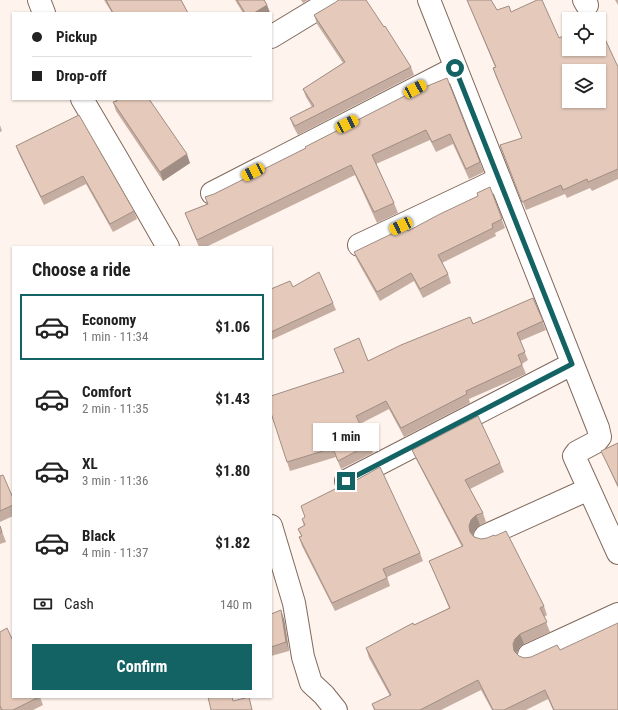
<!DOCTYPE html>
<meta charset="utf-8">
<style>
body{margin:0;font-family:"Roboto Condensed",sans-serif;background:#f2f2f2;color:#222;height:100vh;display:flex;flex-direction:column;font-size:15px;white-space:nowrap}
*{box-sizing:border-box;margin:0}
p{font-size:13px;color:#767676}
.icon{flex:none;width:22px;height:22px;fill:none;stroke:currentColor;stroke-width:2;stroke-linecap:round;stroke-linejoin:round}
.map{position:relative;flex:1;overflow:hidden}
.details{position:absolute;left:12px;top:246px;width:260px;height:452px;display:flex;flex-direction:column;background:#fff;border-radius:0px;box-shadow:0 1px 3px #0004}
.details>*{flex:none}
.banner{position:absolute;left:12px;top:12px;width:260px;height:88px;border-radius:0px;box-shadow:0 1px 3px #0004;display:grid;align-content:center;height:88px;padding:0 20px;background:#fff}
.tools{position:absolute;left:562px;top:12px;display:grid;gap:8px}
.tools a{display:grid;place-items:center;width:44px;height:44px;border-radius:0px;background:#fff;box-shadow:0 1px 3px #0004;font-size:20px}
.end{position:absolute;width:18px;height:18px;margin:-9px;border:5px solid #146364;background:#fff;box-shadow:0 0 0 2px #fff}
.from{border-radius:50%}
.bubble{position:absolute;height:28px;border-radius:0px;background:#fff;box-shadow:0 1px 3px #0004;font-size:13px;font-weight:700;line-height:28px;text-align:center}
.car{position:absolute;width:12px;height:24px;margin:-12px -6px;border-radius:5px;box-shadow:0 0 3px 1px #0007;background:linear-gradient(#f5c518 24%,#345 0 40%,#f5c518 0 76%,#345 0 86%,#f5c518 0)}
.banner b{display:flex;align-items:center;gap:14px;height:38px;font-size:15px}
.banner b+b{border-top:1px solid #e0e0e0}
.banner i{width:10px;height:10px;background:#222}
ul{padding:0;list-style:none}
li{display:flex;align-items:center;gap:12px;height:66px;margin:0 8px 6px;padding:0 12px;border:2px solid transparent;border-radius:0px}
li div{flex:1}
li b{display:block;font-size:15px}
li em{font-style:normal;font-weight:700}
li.on{border-color:#146364}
li>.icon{width:36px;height:36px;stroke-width:1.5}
h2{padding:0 20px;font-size:18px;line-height:48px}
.pay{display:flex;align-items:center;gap:10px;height:44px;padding:0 20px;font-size:15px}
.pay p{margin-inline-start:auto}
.button{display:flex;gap:8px;margin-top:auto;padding:8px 20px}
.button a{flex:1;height:46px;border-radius:0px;background:#146364;color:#fff;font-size:16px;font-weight:700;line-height:46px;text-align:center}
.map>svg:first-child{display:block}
</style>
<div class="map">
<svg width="618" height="710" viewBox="0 0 618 710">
<rect width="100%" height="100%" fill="#fef3ed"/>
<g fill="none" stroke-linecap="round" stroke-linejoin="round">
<g stroke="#81695c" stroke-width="24">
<path id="minor" d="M39,0L44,13
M429,0L598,428L600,437L596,442L577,452L574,456L618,553
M584,0L587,5
M271,37L332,0
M82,99L118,160L168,247
M212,193L455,68
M359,245L499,179
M346,481L572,364
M271,526L294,603L303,657L311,683L324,695L336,710
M485,536L589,489
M529,655L618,614"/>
</g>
<use href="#minor" stroke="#fff" stroke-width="22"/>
</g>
<path fill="#c5aea1" d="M104,0H181L188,13H112Z
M235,0H264L267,5L270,13H243Z
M301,0H308L303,3Z
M467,0H491L497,10L511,12L559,38L618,67V179L592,191L590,188L567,198L565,194L526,210L503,154L522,138L496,77L493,68L495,67Z
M615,0H618V5Z
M336,2L411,67L414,75L298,135L293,126L290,118L312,107L306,97L303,89L343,63L317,24L314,15Z
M424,86L480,162L484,172L469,179L453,144L436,152L430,140L376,164L394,203L398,213L377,223L355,175L206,247H199L189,223L185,213L208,204L205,197L214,194L306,148Z
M115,99H149L190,163L163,181L116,111L113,102L116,101Z
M79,115L134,211L137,219L113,232L86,184L44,205L19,154L16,146Z
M0,125L2,131L0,132Z
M490,187L505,228L495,233L496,236L442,263L448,274L451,283L423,298L414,281L380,301L357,260L354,252L408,231L478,196Z
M293,287L333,303L336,310L271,340V289Z
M533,298L546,330L520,341L528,360L522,364L526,374L469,399L470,403L404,437L389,409L360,424L370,444L373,453L341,469L336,457L290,471L287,462L343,372L334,349L368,361L473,324Z
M618,443V488L605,459L601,451Z
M412,450L500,463L504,472L470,489L483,513L486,522L480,525L475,529L473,535L544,606L547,615L544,617L550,632L524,644L519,648L517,654L519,656L524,658L531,657L560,650L618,710H553L548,699L526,710H492L481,690L441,710H374L372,704L390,696L369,658L366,648L414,625L449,608L433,570L429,561L462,547L416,459Z
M0,476L13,498V516L0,522Z
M302,519L420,553L423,561L387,577L390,586L335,611L302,546L299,537L301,536L298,529L304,526Z
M0,526L6,542L0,544Z
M271,614L284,619L289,651L271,656Z
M0,632L13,697H40L43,705L33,710H0Z"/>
<path fill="#a08d83" d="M267,5L270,13H254Z
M187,154L190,163L163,181L160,172Z
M476,515L480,525L475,529L473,535L470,532L469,526L471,520Z
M281,610L284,619L289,651L286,642Z
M520,634L524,644L519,648L517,653L514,651L513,644L515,639Z"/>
<path fill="#e5cabb" stroke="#a08d83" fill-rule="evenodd" d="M106,0H181L188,13H113Z
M237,0H264L267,5L254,13H245Z
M338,0H366L384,27L385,26L411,67L295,126L290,118L314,106L303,89L345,62L314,15L336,2Z
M467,0H491L497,10L509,6L511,12L537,0H542L559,38L569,33V49H599V26L618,67V169L588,182L587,179L563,190L561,185L522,202L500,145L522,138L493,68L496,67ZM569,71H599V101H569Z
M447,78L480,162L466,169L450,134L432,142L426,130L372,155L394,203L374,212L351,165L197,240L185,213L208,204L205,197L214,194L306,148L305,147L424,86L425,87Z
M116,99H149L187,154L160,172L113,102L117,101Z
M79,115L134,211L110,224L83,176L41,197L16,146Z
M490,187L502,219L492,224L493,228L438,255L448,274L420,289L411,273L377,292L354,252L406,227L408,231L440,214L478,196L477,193Z
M319,272L333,303L271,332V289L290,281L293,287Z
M533,298L543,321L517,333L525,352L518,355L522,365L466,391L467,394L401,428L386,401L356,416L370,444L338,461L333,448L287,462L271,413V396L344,372L334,349L359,338L368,361L401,345L470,317L473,324Z
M478,416L500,463L465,480L483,513L476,515L471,520L469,526L470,532L474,537L481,539L487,538L494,535L495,536L506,531L544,606L540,608L547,622L520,634L515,639L513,644L514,651L519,656L524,658L531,657L557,645L560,650L618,623V710H554L545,690L504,710H493L478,680L420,710H375L372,704L391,695L366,648L413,623L414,625L450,608L429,561L463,546L412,450Z
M618,443V486L601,451Z
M380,467L420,553L383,569L387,578L332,603L299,537L302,536L298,529L305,525L302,519L305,517L301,506L343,485L349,484Z
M3,475L13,498V505L0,511V476Z
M0,526L2,532L0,533Z
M281,610L286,642L271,647V614Z
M7,628L13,641V697H39L13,710H2L0,706V632Z
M208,697H232L233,701L249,697L252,710H211Z"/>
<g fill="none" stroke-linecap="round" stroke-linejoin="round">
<path stroke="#146364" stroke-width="5" d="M346,481L572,364L455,68"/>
</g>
</svg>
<div class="tools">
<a><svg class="icon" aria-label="locate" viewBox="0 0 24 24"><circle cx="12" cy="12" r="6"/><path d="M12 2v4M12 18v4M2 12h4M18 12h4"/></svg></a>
<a><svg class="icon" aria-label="layers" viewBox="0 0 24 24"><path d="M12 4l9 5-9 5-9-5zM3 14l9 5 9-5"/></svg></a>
</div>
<i class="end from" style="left:455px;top:68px"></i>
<i class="end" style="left:346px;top:481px"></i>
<div class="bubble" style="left:313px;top:423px;width:66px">1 min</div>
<i class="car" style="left:415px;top:89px;rotate:62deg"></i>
<i class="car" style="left:347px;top:124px;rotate:63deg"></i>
<i class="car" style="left:253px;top:172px;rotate:243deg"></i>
<i class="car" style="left:401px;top:226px;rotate:245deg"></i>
<div class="banner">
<b><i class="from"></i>Pickup</b>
<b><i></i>Drop-off</b>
</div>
<section class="details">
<h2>Choose a ride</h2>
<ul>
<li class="on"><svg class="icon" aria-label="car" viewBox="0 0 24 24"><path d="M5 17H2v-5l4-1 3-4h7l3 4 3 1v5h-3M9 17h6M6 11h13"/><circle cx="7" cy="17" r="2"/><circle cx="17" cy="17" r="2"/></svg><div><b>Economy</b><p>1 min · 11:34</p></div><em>$1.06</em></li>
<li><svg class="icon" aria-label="car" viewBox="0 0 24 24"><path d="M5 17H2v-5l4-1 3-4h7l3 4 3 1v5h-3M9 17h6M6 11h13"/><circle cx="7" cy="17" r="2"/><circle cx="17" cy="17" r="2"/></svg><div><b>Comfort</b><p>2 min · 11:35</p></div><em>$1.43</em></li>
<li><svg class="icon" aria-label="car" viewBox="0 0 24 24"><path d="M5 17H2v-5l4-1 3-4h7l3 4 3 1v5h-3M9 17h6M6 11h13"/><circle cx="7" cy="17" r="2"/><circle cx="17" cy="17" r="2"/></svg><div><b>XL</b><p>3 min · 11:36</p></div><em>$1.80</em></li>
<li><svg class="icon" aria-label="car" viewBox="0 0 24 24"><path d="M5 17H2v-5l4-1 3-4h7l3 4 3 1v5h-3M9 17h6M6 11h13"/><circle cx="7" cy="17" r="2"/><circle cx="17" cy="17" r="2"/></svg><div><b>Black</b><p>4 min · 11:37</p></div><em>$1.82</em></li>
</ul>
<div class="pay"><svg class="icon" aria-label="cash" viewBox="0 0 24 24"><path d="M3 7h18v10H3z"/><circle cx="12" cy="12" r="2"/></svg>Cash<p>140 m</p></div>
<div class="button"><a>Confirm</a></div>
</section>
</div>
